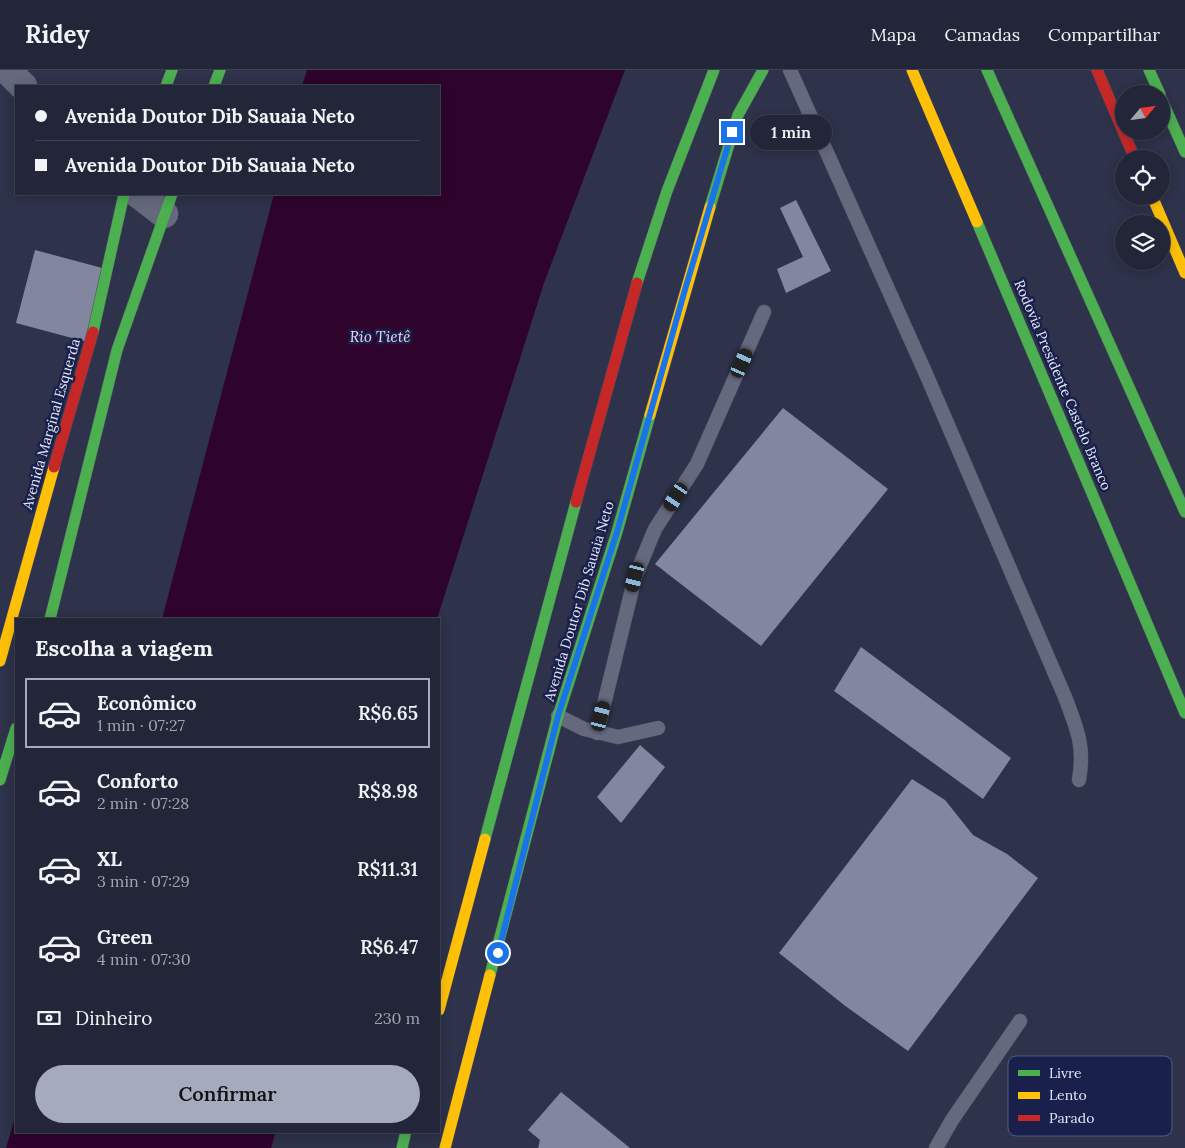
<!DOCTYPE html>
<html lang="pt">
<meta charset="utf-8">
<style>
body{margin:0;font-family:Lora,serif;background:#2e3243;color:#f1f3f6;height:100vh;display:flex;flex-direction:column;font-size:19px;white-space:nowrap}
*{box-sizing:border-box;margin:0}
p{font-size:16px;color:#a2a5ae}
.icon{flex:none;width:28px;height:28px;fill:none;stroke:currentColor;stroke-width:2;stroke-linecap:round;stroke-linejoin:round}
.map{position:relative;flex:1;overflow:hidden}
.side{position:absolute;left:15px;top:548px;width:425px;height:515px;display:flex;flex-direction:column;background:#222638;border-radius:0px;box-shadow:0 2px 12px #0003,0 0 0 1px #3f4353}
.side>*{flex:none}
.guide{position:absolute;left:15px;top:15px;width:425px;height:110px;border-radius:0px;box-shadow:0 2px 12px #0003,0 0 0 1px #3f4353;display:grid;align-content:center;height:110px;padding:0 20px;background:#222638}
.needle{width:32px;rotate:61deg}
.buttons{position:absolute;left:1115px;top:15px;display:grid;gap:10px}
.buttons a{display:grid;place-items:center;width:55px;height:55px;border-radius:50%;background:#222638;box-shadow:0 2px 12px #0003,0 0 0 1px #3f4353;font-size:25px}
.end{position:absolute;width:22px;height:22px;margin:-11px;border:6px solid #1a73e8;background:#fff;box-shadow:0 0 0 2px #fff}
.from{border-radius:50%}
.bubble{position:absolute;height:35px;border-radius:18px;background:#222638;box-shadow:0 2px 12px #0003,0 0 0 1px #3f4353;font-size:16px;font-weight:600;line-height:35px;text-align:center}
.car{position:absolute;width:15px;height:30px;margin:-15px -8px;border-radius:6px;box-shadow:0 0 4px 1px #0007;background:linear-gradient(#222 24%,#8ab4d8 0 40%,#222 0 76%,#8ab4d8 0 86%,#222 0)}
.guide b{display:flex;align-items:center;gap:18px;height:48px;font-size:19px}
.guide b+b{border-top:1px solid #3f4353}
.guide i{width:12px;height:12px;background:#f1f3f6}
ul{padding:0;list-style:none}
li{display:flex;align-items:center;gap:15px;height:70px;margin:0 10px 8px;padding:0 10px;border:2px solid transparent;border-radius:0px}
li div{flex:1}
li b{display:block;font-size:19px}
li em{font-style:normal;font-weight:600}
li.current{border-color:#a5aabd}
li>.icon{width:45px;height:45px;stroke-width:1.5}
h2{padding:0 20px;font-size:22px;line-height:60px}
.pay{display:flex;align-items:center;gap:12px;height:55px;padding:0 20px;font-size:19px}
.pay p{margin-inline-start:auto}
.primary-button{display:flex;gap:10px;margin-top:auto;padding:10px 20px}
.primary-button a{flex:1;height:58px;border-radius:30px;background:#a5aabd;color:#111;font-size:20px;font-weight:600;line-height:58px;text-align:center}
header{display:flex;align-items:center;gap:30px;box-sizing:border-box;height:70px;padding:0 25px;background:#222638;border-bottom:1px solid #3f4353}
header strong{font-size:24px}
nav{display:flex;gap:28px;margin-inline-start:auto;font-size:18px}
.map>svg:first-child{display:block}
</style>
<header>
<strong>Ridey</strong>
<nav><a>Mapa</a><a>Camadas</a><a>Compartilhar</a></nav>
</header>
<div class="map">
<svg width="1185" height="1078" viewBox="0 0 1185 1078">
<rect width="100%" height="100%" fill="#2e324a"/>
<path fill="#2e042c" d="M307,0H625L544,213L437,549H162L274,124H439V16H302Z
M16,1044V1061H276L271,1078H6Z"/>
<path fill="#82879f" d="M796,130L831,201L786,223L777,199L803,187L780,138Z
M35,180L106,199L87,272L16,253Z
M783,338L888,419L761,576L655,494Z
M861,577L1011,688L983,729L834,621Z
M640,675L665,697L621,753L597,727Z
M912,709L945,730L973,765L1007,784L1038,808L908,981L844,935L779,883Z
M561,1022L630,1078H538L540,1070L528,1060Z"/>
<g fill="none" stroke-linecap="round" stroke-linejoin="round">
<g stroke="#4b4d60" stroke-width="15">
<path id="lane" d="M790,0L926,304L1065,627C1077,659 1085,676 1079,710
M558,646L584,659L618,667L658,658
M597,663L635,507L655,459L697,394L764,242
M936,1078L952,1050L1020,951"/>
</g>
<g stroke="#4b4d60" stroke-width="29">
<path id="street" d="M7,0L23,16
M138,124L164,144"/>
</g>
<g stroke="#4b4d60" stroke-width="12">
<path id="fast" d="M987,0L1185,442
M1149,0L1160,24
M166,16L172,0
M214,16L220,0
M1161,28L1185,82
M710,137L738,45L763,0
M977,152L1185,643
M637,213L667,121L714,0
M93,262L124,124
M50,549L117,280L172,124
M0,710L16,658
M485,769L576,432
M490,905L558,646L617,462L650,345
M402,1078L406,1061"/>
</g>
<g stroke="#4b4d60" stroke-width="12">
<path id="slow" d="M912,0L977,152
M1152,126L1185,203
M650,345L710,137
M0,591L54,397
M439,940L485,769
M445,1078L490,905"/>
</g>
<g stroke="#4b4d60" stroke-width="12">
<path id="jam" d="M1097,0L1135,89
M54,397L93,262
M576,432L637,213"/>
</g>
<use href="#lane" stroke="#65697d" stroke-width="14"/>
<use href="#street" stroke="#65697d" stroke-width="28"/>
<use href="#fast" stroke="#4caf50" stroke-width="11"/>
<use href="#slow" stroke="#ffc107" stroke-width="11"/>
<use href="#jam" stroke="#c62828" stroke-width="11"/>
</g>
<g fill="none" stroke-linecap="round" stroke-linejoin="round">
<path stroke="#1a73e8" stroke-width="6" d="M498,883L558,646L617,462L684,223L732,62"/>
</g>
<g text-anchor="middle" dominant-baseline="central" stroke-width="5" stroke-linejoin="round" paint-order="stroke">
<g font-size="14" fill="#e5eafb" stroke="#19204b">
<text transform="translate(1063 315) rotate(67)">Rodovia Presidente Castelo Branco</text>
<text transform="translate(51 354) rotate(-74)">Avenida Marginal Esquerda</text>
<text transform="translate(579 531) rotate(-73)">Avenida Doutor Dib Sauaia Neto</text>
</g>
<g font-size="15" font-style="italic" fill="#f9d1f0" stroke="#19204b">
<text x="380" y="266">Rio Tietê</text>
</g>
</g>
<rect x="1008" y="986" width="164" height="80" rx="8" fill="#19204b" stroke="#565d80" stroke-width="1"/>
<rect x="1018" y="1000" width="22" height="6" fill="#4caf50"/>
<rect x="1018" y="1022" width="22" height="7" fill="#ffc107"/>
<rect x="1018" y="1045" width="22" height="6" fill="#c62828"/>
<g font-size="14" fill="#e5eafb">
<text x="1049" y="1008">Livre</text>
<text x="1049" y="1030">Lento</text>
<text x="1049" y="1053">Parado</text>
</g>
</svg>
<div class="buttons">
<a><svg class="needle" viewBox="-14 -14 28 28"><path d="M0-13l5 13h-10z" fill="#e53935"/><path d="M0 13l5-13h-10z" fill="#a2a5ae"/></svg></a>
<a><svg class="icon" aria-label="locate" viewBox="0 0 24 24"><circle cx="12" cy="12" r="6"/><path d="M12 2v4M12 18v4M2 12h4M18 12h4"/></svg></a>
<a><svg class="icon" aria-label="layers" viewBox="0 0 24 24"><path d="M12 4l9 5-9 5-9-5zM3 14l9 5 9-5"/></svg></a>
</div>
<i class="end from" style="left:498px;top:883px"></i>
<i class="end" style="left:732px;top:62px"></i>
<div class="bubble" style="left:750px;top:45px;width:82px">1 min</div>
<i class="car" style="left:742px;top:293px;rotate:24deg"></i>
<i class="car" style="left:676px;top:427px;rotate:213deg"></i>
<i class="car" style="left:635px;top:507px;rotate:194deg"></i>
<i class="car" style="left:601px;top:646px;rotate:14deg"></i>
<div class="guide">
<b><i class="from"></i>Avenida Doutor Dib Sauaia Neto</b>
<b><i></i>Avenida Doutor Dib Sauaia Neto</b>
</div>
<section class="side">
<h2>Escolha a viagem</h2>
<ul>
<li class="current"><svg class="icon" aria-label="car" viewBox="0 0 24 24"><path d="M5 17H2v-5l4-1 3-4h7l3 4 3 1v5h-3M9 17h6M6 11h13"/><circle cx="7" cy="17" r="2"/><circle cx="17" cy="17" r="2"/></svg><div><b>Econômico</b><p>1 min · 07:27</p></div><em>R$6.65</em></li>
<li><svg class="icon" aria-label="car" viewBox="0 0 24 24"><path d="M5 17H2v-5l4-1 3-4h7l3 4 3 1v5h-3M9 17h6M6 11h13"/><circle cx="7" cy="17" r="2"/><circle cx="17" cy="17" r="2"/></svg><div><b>Conforto</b><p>2 min · 07:28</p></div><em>R$8.98</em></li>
<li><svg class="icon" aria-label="car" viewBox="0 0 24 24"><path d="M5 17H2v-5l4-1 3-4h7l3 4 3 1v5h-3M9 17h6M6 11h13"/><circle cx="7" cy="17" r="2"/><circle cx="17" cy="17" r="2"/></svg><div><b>XL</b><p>3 min · 07:29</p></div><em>R$11.31</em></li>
<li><svg class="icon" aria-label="car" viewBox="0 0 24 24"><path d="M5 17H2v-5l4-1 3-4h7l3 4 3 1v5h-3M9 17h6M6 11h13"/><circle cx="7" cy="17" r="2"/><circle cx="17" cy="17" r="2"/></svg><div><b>Green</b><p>4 min · 07:30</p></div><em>R$6.47</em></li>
</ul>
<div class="pay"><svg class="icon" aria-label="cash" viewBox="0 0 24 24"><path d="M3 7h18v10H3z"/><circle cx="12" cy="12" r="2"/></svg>Dinheiro<p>230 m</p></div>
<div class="primary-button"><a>Confirmar</a></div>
</section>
</div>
